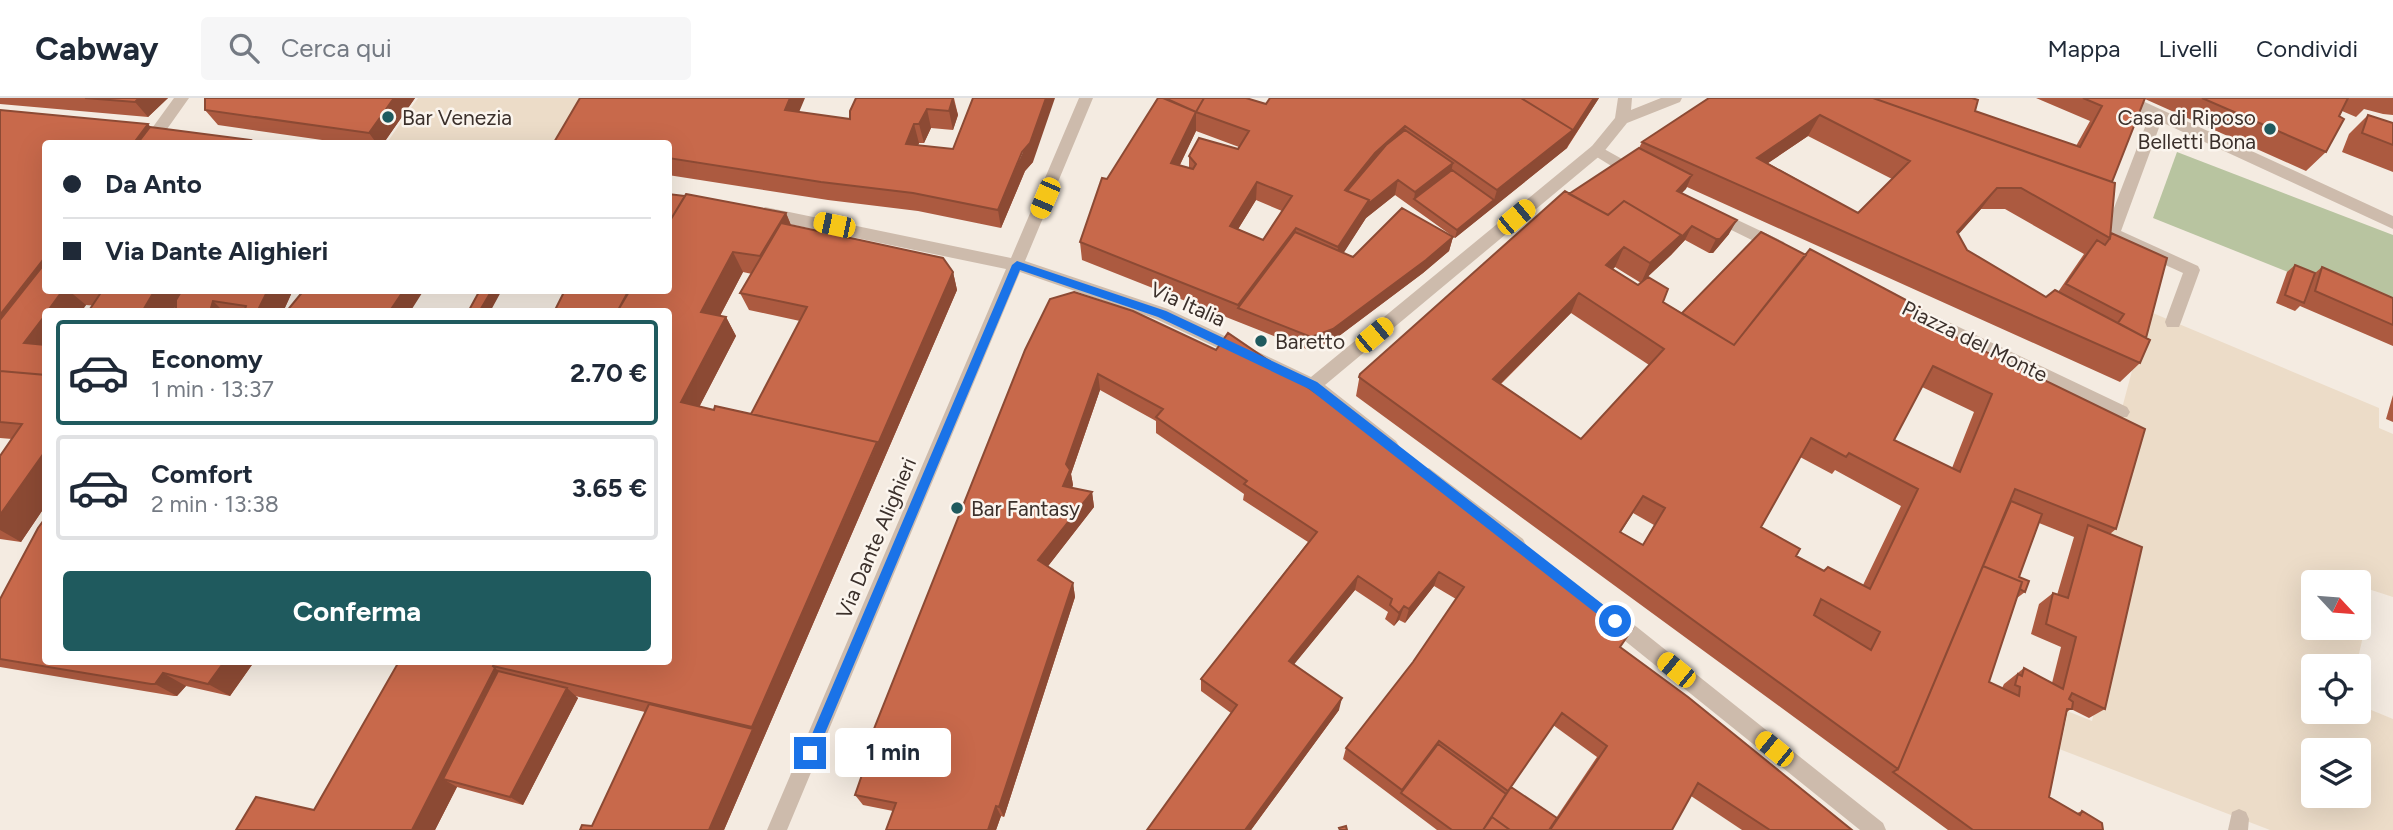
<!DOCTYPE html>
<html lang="it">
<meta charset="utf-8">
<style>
body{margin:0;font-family:Figtree,sans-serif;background:#f6f6f7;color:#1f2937;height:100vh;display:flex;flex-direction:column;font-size:26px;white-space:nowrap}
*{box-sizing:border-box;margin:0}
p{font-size:23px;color:#747a83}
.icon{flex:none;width:38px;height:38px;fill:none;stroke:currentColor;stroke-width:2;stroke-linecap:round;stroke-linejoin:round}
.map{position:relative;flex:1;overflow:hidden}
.drawer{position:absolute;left:42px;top:210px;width:630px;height:357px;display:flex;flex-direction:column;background:#fff;border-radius:7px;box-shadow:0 7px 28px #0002}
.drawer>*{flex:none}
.banner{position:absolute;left:42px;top:42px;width:630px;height:154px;border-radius:7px;box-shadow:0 7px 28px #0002;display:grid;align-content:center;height:154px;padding:0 21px;background:#fff}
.needle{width:46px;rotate:116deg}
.fabs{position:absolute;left:2301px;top:472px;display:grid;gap:14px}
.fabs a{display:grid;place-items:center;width:70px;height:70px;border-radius:7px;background:#fff;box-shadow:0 7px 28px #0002;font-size:35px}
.end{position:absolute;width:32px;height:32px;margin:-16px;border:9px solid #1a73e8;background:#fff;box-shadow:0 0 0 4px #fff}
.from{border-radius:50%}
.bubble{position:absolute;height:49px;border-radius:7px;background:#fff;box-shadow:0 7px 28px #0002;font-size:23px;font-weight:700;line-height:49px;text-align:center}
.car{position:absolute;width:21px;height:42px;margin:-21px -10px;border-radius:9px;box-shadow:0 0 5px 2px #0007;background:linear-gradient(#f5c518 24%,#345 0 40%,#f5c518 0 76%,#345 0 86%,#f5c518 0)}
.banner b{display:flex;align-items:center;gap:24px;height:66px;font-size:26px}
.banner b+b{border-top:2px solid #e0e1e3}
.banner i{width:18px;height:18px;background:#1f2937}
ul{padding:12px 0 0;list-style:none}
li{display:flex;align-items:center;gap:21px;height:105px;margin:0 14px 10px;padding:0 7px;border:4px solid #e0e1e3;border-radius:7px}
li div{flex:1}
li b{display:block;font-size:26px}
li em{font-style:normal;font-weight:700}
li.current{border-color:#1f5a5e}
li>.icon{width:63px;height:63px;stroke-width:1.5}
.primary-button{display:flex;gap:14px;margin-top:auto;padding:14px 21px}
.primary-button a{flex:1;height:80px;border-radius:7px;background:#1f5a5e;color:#fff;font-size:28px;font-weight:700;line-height:80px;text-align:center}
header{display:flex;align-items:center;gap:42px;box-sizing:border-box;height:98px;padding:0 35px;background:#fff;border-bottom:2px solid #e0e1e3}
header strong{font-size:33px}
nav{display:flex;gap:38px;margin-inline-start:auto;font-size:24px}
.search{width:490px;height:63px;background:#f6f6f7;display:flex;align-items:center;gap:18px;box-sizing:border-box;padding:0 24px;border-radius:7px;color:#747a83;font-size:26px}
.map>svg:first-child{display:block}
</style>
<header>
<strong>Cabway</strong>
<div class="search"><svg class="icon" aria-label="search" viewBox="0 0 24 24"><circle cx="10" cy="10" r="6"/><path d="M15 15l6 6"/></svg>Cerca qui</div>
<nav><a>Mappa</a><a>Livelli</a><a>Condividi</a></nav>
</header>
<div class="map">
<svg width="2393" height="732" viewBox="0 0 2393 732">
<rect width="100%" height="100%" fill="#f4ebe1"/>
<path fill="#b8c4a0" d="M2177,54L2393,137V216L2153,120Z"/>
<path fill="#ecdcc8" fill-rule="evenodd" d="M418,0H591L564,45L386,46Z
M2148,213L2379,310V330L2393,336V499L2359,488V485L2336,480V485H2314V530H2359V506L2369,512L2356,569H2314V614H2359V607L2393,621V732H2270L2054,649L2062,611L2092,623L2129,461L2098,447L2127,348L2121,314ZM2314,653H2359V698H2314Z"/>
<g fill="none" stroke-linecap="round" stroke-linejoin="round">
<path fill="#cdbbac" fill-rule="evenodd" d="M2157,11L2164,16L2121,133L2198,168L2200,172L2181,224L2179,229H2167L2165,224L2183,175L2106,140L2104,136L2150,16Z
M1597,47L1631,66L1634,70L1631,74H1621L1592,56L1590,52L1592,48Z
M1712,110L1784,144L1786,148L1784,152H1772L1707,120L1704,116Z
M1898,200L2127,309L2130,314L2127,319H2115L1892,211L1890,206Z
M2239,711L2246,714L2249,721L2248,732H2228L2232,714Z"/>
<path fill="#cdbbac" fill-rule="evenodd" d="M174,0H189L160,41H150L148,37L150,33Z
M1079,0H1093L1025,163L1168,211L1311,279L1592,48L1615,20L1618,0H1632L1631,12L1661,0H1682L1680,4L1627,25L1602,56L1325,287L1396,343L1399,348L1396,353L1390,355L1307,292L1156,221L1020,174L787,732H767L1006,171L765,121L757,115L765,109L1011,160Z
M2116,0H2136L2393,118V131L2118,4Z
M1429,370L1523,441L1526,447L1523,453L1517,455L1511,453L1423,383L1420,378L1423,373Z
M1611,511L1618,514L1883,725L1886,732H1860L1604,526L1602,520L1604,514Z"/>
</g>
<path fill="#ac5a40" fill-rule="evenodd" d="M0,0H168L148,19L0,6Z
M205,0H415L383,46H350L218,27L205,12Z
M954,0L958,17L953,32L931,30L924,45H919L918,47L1033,64L1025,73L1001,130L918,113L828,102L668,77V46L799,14L850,21Z
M1165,0L1266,6L1270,0H1599L1567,50L1455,140L1395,97L1366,120L1343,155L1353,159L1453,139L1449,153L1423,175L1331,244L1309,252L1082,162L1080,144L1107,81ZM1196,33L1239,49L1238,51L1189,58V70L1180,67ZM1256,102L1282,113L1263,142L1238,131Z
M1709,0L1975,13L2076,48L2090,23L2036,0H2393V17L2383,16L2364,11L2356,19L2342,13L2326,54L2306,73L2145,1L2112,84L2111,135L2140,265L2120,284L1687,89L1681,95L1729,136L1713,155H1709L1685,142L1671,157L1642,184L1663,204L1682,215L1916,220L2145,331L2116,431L2110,436L2105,611L2089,620L2071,611L2067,614L2049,699L2077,715L2082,713L2103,732H1948L1356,298L1360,276L1569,96L1639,50L1642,44ZM1808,38L1892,81L1858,115L1768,65ZM1981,111H2005L2084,156L2058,194L2046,199L1967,152L1958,136ZM1615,169L1641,185L1638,187L1613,171ZM1571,215L1649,267L1581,341L1501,286ZM1922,289L1974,314L1952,370L1894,342ZM1800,359L1832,376L1835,372L1901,408L1863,487L1824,473L1796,458L1761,429ZM1633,415L1654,427L1643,447L1621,434ZM2039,425L2074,439L2057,497L2053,495L2039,506L2031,536L2061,549L2052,585L2024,570L2004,586L2002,590L1989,584L2017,500L2025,494L2019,479Z
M0,12L148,26L150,29L46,192H293L283,214H176V208L172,214L86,207L81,214H46V407L21,444L0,441V358L12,341L0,340Z
M2368,17L2393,25V74L2342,54L2349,36Z
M786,115L791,127L953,174L957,192L724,732H580L592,728L645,614L575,598L578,600L523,707L457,689L435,732H236L314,712L397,567L668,564L554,214ZM743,174L752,176L740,195L749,212L800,223L751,316L714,312L699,309L736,238L726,219L720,218Z
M2295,167L2315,175L2322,169L2393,200V248L2300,208L2295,213L2276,205L2287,174Z
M1050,201L1620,549L1852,732H1742L1691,698L1483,732H1437L1343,661L1346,650L1413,564L1456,501L1434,488L1405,525L1399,522L1394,528L1385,521L1388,514L1355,492L1294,566L1339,612L1251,732H1147L1231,615L1201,593V581L1308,444L1243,402L1244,396L1156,335V323L1100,292L1071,376L1073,387L1072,390L1092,394L1094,409L1048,468L1073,485L1075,499L1004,719L1001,718L996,732H886L893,713L863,707L855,697L871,666L864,656ZM1553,627L1597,659L1556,720L1511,689Z
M2393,297V324L2386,321Z
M0,501L46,564H254L230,598L186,588L177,598H174L0,569Z"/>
<path fill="#8c4a34" d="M139,0H168L148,19L135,4Z
M394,0H415L383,46H377L369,35Z
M790,0H805L792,31L785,12Z
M953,0L958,17L953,32L949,13Z
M1046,0H1055L1033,64L1025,73L1001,130L998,112Z
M1594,0H1599L1567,49L1572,34Z
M927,11L931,30L924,45L919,26Z
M1196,14V33L1172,83L1171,65Z
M1820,17L1808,38L1746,80L1757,60Z
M148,26L166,46H133Z
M914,26L919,45L911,64L906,46Z
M1405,28L1402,47L1342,111L1345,92L1375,55Z
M1573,32L1567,50L1455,140L1457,132L1494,102L1497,92Z
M1453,65L1450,80L1414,101L1415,94Z
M1692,77L1686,91L1670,107L1677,93Z
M1398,82L1395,97L1366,120L1336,167L1338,149L1369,102Z
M1257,84L1256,102L1229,146L1230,128Z
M1997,90L1981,111L1942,155L1957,134Z
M786,115L794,135L768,178L760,158Z
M1737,122L1729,136L1713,155H1709L1716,141Z
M1692,128L1685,142L1671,157L1641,185L1650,165Z
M1296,130L1294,148L1238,210V207Z
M1453,139L1449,153L1423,175L1331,244L1309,252L1311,239Z
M1624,149L1615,169L1598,186L1606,167Z
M733,154L743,174L712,233L701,214Z
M46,158V192L0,269V217Z
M953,174L957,192L724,732H709L753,631L752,629Z
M63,192H68L86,207L81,214H47Z
M155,192H185L172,214H142Z
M268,192H293L283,214H257Z
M404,192H424L410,214H395L392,210Z
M492,192H502L490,214H479Z
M1579,195L1571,215L1487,299L1493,281Z
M213,203L224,214H213L211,210Z
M46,216V262L24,245Z
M726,219L736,238L692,323L681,304Z
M1098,276L1100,292L1071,376L1073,387L1066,404L1063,388L1066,366Z
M46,352V407L21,444L0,432V417Z
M1092,394L1094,409L1042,476L1038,462Z
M1439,474L1434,488L1405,525L1409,511Z
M1358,478L1355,492L1287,575L1289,563Z
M1073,485L1075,499L1004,719L999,709Z
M1404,508L1399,522L1394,528L1399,515Z
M224,564H254L230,598L208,586Z
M495,570L510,583L443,681L457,689L435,732H412Z
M163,575L186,588L177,598L155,586Z
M567,590L578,600L523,707L510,699Z
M1342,600L1339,612L1251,732H1245Z
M996,708L1001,718L996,732H988Z"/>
<path fill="#c8694b" stroke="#8c4a34" stroke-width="2" fill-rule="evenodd" d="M85,0H139L135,4Z
M205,0H394L369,35L205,12Z
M580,0H790L785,12L850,21V13L856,0H953L949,13L927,11L919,26H914L906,46L953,51L973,0H1046L1030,45L1022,54L998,112L913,95L821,84L668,60V46H553Z
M1158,0H1163L1196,14L1204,0H1246L1266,6L1270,0H1521L1573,32L1497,92L1405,28L1375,55L1345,92L1369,102L1338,149L1296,130L1238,207L1080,144L1102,80L1107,81ZM1196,14L1249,33L1238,51L1199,40L1189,58L1196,66L1193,71L1171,65ZM1257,84L1292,98L1263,142L1230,128Z
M1165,0H1204L1196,14Z
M1521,0H1594L1572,34L1573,32Z
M1709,0H1873L2115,85L2110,140L2021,90H1997L1957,134L1967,152L2046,199L2055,192L2150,242L2140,265L1642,44ZM1820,17L1910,63L1858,115L1757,60Z
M1873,0H1972L1978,2L1975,13L2080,49L2102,8L2083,0H2145L2112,84Z
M2202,0H2348L2339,18L2344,21L2326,54Z
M0,12L148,26L133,46H46V158L0,217Z
M2368,17L2393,25V47L2362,35Z
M150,29L251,42L249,46H137Z
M1405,32L1453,65L1415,94L1398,82L1368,106L1369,102L1347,93L1386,47Z
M1639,50L1692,77L1677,93L1737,122L1720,141H1716L1692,128L1678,143L1681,137L1624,103L1608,117L1569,96Z
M1452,72L1494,102L1457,132L1414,101Z
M1565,93L1608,117L1624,103L1681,137L1650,165L1624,149L1606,167L1638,187L1648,179L1668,191L1663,204L1734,247L1810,151L1921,210L1916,220L2145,331L2116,431L2015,391L1898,671L1359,279L1360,276ZM1579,195L1664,251L1581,341L1493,281ZM1933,268L1992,296L1960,374L1894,342ZM1811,340L1846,359L1849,355L1918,391L1870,491L1828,469L1824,473L1796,458L1800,451L1761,429ZM1643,398L1665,410L1643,447L1620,434ZM1821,501L1880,534L1871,552L1814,517Z
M668,96L685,98L668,126Z
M686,96L786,115L760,158L733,154L701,214L726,219L681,304L714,312L715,308L877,344L752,629L493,568L495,564H668V214H617L629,192H668V126Z
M1402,110L1453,139L1426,162L1333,231L1311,239L1238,210L1295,134L1353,159Z
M781,125L943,160L953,174L878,346L877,344L751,316L807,209L740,195Z
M1761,134L1806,157L1734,247L1682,215Z
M2111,135L2167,160L2146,240L2118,225L2124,216L2066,186L2097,142L2105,147L2110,140Z
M46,164V192H63L47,214H46V216L24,245L46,247V277L0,273V222Z
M2295,167L2315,175L2304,205L2285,197Z
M2322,169L2393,200V227L2315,193Z
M100,192H155L142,214H88L102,193Z
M182,192H268L257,214H244L246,208L213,203L211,210L215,211L213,214H176V202Z
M304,192H404L392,210L407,214H286Z
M480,192H492L479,214H468Z
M565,192H630L617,214H554Z
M1074,194L1133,213L1216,252L1228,235L1388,344L1482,420L1633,530L1620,549L1688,599L1852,732H1770L1698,685L1672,732H1550L1607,648L1562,615L1508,693L1439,643L1402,692L1346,650L1413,564L1464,489L1439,474L1409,511L1404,508L1399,515L1390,507L1392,501L1358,478L1289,563L1342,600L1245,732H1147L1237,607L1201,581L1317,434L1244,386L1247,383L1156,319L1163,311L1098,276L1066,366L1070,372L1063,388L1092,394L1038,462L1073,485L999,709L996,708L988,732H886L896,705L855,697L863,674L876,660L864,656L1025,252L1050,201Z
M0,273L46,277V352L0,417V358L22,326L0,324Z
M2011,403L2042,416L2019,479L2029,483L2025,494L2020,491L2022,484L1983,468Z
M46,419V564H224L208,586L163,575L155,586H151L0,561V501L38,430Z
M2088,427L2142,449L2105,611L2072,595L2069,601L2073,604L2072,611H2067L2049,699L2080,717L2082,713L2102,725L2103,732H1973L1893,674L1898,671L1983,468L2022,484L1989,584L2019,598L2020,589L2015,587L2018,576L2022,578L2024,570L2063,591L2076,539L2046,526L2053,495L2068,500Z
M394,564H495L493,568L495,570L412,732H236L256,699L314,712L397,567Z
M498,573L567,590L510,699L443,681Z
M649,606L753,631L709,732H580L582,727L592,728Z
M1438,646L1506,696L1483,732H1452L1401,695Z
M1511,689L1557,720L1549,732H1510L1492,719L1488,724Z
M1492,719L1510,732H1483Z
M1346,728L1347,732H1340L1339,730Z"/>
<path fill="#1a73e8" d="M1017,163L1166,213L1317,284L1619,519V527H1611L1309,291L1158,219L1020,172L815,659H806L804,655L1012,167Z"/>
<g fill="#1f5a5e" stroke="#fbf5ee" stroke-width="2.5">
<circle cx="388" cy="19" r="7"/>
<circle cx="2270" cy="31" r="7"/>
<circle cx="1261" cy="243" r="7"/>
<circle cx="957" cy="410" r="7"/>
</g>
<g text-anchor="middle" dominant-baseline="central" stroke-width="5" stroke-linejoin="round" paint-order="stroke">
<g font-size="21" fill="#3b302b" stroke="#fbf5ee" text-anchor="start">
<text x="402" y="19">Bar Venezia</text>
<text x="2256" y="19" text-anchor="end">Casa di Riposo<tspan x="2256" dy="24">Belletti Bona</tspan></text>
<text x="1275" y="243">Baretto</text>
<text x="971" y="410">Bar Fantasy</text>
</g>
<g font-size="21" fill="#3b302b" stroke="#fbf5ee">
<text transform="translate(1188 206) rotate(24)">Via Italia</text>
<text transform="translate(1975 243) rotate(26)">Piazza del Monte</text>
<text transform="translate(876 440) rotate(-67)">Via Dante Alighieri</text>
</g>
</g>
</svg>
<div class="fabs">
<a><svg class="needle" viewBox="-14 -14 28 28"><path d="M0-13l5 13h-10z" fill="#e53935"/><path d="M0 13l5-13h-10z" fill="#747a83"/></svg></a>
<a><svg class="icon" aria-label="locate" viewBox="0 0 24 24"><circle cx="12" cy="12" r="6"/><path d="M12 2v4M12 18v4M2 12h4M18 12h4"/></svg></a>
<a><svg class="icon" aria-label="layers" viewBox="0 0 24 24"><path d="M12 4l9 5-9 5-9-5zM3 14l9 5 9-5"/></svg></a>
</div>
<i class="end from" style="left:1615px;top:523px"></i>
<i class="end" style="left:810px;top:655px"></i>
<div class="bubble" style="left:835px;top:630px;width:116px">1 min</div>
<i class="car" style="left:1045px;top:100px;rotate:203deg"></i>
<i class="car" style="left:1516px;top:119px;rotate:50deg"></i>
<i class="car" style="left:834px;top:127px;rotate:282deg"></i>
<i class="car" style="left:1374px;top:237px;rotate:50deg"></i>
<i class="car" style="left:1676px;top:572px;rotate:309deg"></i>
<i class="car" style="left:1774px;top:651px;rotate:309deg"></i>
<div class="banner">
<b><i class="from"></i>Da Anto</b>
<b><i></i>Via Dante Alighieri</b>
</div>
<section class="drawer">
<ul>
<li class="current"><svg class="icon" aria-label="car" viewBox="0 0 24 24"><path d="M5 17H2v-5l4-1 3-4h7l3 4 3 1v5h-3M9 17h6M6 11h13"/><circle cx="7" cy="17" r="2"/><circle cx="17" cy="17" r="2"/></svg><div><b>Economy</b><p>1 min · 13:37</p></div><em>2.70 €</em></li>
<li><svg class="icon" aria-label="car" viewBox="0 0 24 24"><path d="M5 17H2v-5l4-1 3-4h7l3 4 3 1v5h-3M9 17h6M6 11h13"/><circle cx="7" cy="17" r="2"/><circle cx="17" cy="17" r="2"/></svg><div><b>Comfort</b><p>2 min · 13:38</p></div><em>3.65 €</em></li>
</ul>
<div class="primary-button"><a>Conferma</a></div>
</section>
</div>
